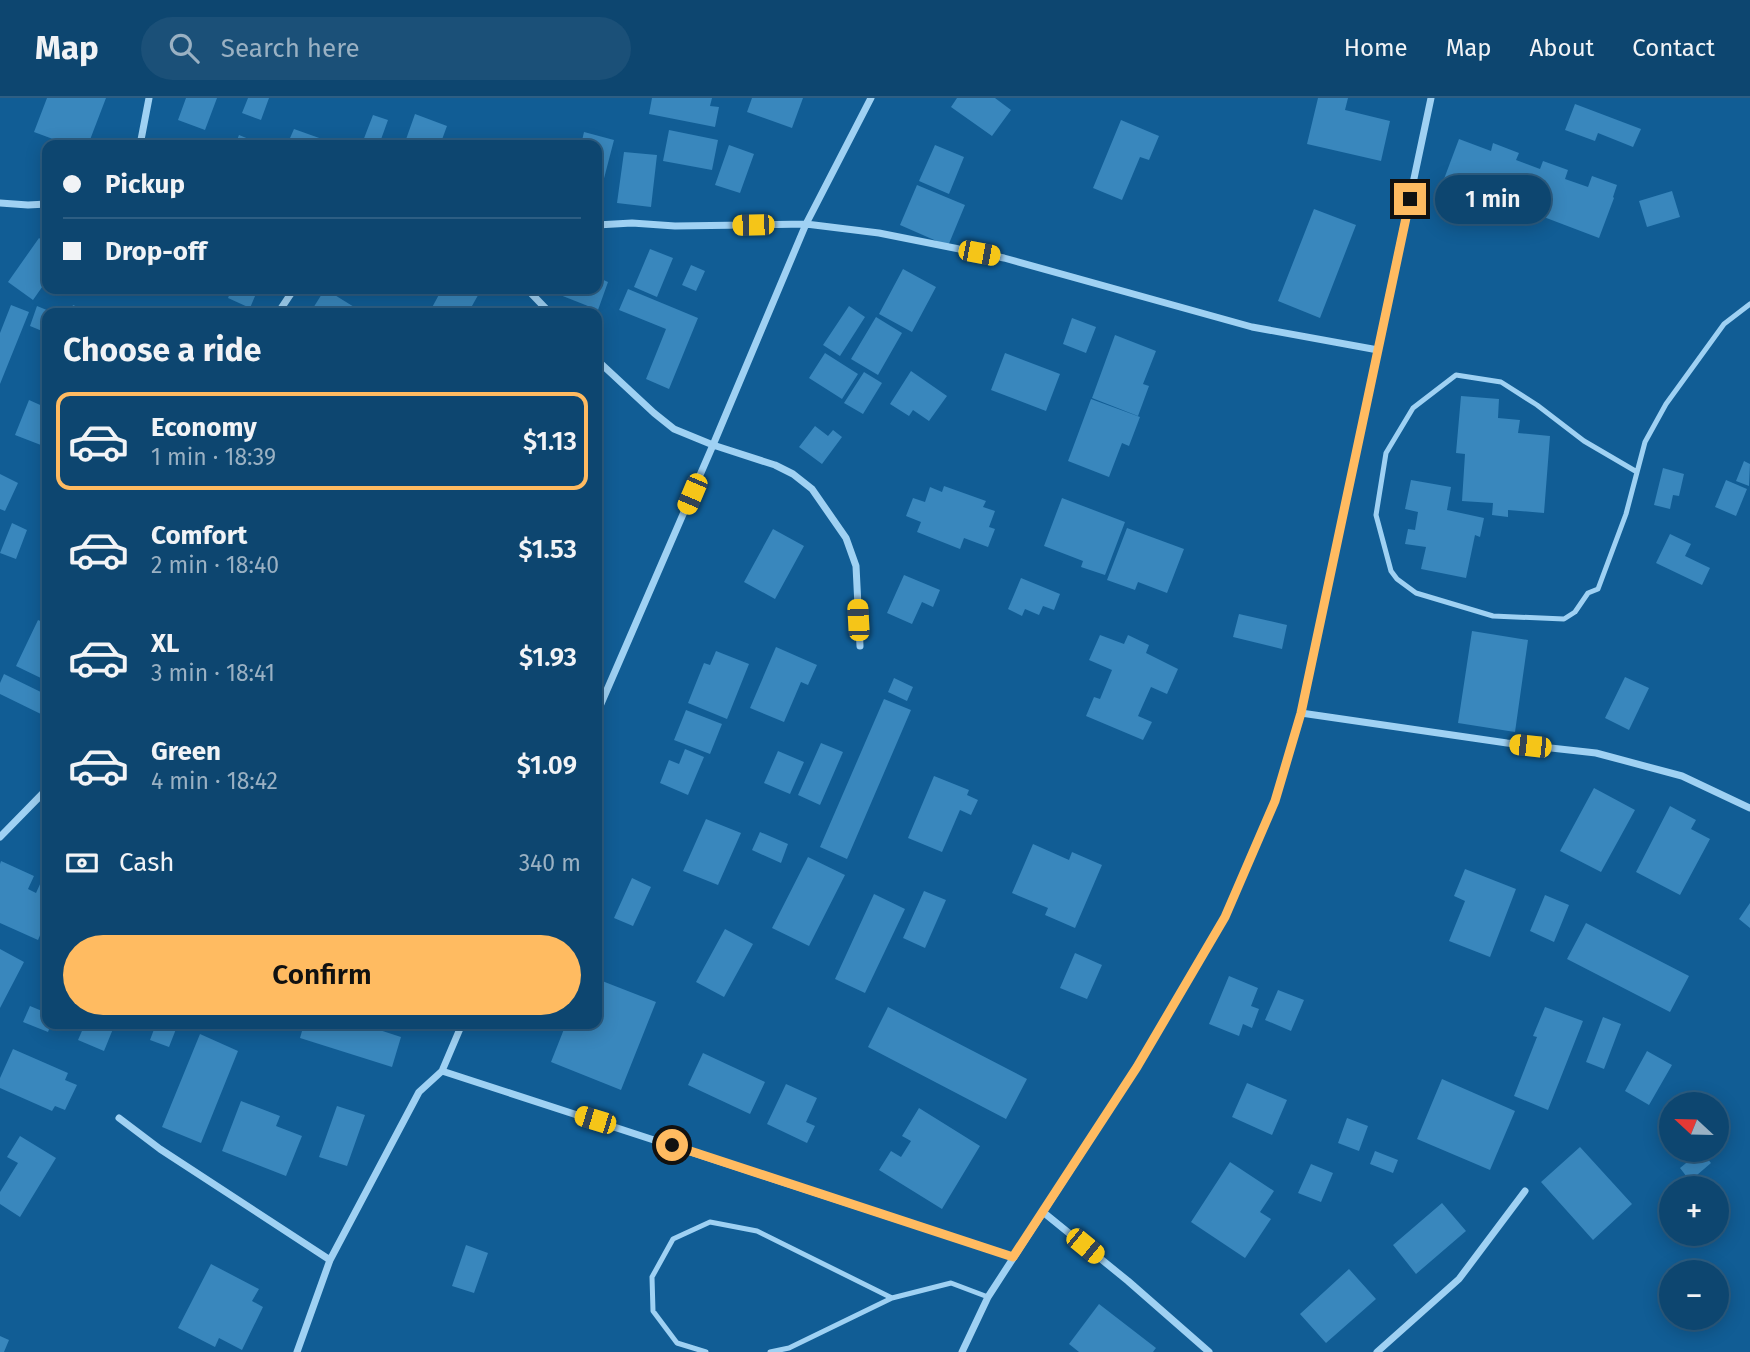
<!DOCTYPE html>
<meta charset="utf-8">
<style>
body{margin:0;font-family:"Fira Sans",sans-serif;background:#1b5078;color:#f1f3f6;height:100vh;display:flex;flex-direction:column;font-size:26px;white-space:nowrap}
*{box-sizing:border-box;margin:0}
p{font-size:23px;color:#9ab1c3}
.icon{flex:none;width:38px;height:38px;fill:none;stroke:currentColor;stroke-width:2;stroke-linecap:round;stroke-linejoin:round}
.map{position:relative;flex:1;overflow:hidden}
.details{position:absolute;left:42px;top:210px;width:560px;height:721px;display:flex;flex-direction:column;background:#0d4670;border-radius:14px;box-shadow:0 4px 18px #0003,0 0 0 2px #2d5e83}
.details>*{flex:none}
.top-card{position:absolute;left:42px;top:42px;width:560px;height:154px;border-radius:14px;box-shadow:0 4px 18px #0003,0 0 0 2px #2d5e83;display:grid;align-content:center;height:154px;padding:0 21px;background:#0d4670}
.needle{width:46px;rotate:292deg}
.tools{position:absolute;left:1659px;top:994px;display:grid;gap:14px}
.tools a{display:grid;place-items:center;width:70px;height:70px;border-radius:50%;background:#0d4670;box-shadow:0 4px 18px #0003,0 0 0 2px #2d5e83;font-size:35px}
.end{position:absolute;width:32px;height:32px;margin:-16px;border:9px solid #ffbb61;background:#111;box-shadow:0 0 0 4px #111}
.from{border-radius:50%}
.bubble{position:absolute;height:49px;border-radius:24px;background:#0d4670;box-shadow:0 4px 18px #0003,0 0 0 2px #2d5e83;font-size:23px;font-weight:600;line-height:49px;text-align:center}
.car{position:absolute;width:21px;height:42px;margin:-21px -10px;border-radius:9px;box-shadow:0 0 5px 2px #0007;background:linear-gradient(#f5c518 24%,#345 0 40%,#f5c518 0 76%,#345 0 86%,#f5c518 0)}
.top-card b{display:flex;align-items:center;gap:24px;height:66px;font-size:26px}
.top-card b+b{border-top:2px solid #2d5e83}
.top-card i{width:18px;height:18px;background:#f1f3f6}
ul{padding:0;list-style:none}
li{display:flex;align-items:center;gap:21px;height:98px;margin:0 14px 10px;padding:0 7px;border:4px solid transparent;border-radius:14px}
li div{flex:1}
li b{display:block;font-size:26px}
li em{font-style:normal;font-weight:600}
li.on{border-color:#ffbb61}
li>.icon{width:63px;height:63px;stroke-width:1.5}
h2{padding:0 21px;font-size:32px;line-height:84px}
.pay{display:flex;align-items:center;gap:18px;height:77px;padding:0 21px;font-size:26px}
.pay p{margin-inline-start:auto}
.action{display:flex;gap:14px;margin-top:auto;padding:14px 21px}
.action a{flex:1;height:80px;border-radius:42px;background:#ffbb61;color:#111;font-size:28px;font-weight:600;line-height:80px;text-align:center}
header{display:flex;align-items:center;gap:42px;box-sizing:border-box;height:98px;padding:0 35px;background:#0d4670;border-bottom:2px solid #2d5e83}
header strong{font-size:33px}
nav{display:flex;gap:38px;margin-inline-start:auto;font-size:24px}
.search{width:490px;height:63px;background:#1b5078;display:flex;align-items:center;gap:18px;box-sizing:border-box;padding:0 24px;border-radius:38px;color:#9ab1c3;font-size:26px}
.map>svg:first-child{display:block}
</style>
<header>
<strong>Map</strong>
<div class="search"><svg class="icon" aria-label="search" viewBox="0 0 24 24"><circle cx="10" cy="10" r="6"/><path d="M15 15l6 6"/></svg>Search here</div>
<nav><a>Home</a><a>Map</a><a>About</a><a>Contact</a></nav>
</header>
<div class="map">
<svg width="1750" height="1254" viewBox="0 0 1750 1254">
<rect width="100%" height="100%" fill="#115d95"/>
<path fill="#3987bd" d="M47,0H106L88,47H69L34,34Z
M186,0H217L205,32L178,22Z
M248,0H269L261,22L242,15Z
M652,0H712L710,8L719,9L715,29L649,16Z
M752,0H803L792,30L747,14Z
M957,0H995L1011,12L992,38L951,9Z
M1318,0H1348L1345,12L1390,23L1381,63L1307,46Z
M1575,6L1641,31L1633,49L1598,35L1595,43L1565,32Z
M415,16L447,28L440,47H404Z
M373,17L388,22L379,47L363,43Z
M1121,22L1159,38L1149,62L1140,59L1122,102L1093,90Z
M294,31L322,41L320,47H287Z
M669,32L718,42L712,72L663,63Z
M584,34L614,42L601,92L597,91V47H581Z
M239,37L256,44L255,47H235Z
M1459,41L1491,53L1493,45L1519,55L1516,62L1540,71L1543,63L1568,72L1565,81L1588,89L1592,78L1617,87L1613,99L1614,100L1599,140L1444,81Z
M729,47L754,56L740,95L715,87Z
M935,47L964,59L949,96L919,83Z
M624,54L657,57L651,109L617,105Z
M917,87L965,107L948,148L900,127Z
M1672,93L1680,119L1647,129L1639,103Z
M1314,111L1356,127L1320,220L1278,203Z
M39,140L47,146V182L33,202L8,184Z
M650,151L673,160L657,199L634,189Z
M691,167L705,173L696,193L682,187Z
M903,171L936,189L912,234L879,216Z
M597,179L608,184L598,212L545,191H597Z
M232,191H258L250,210L228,200Z
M325,191L359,212L357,215H310Z
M442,191H479L481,192L468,215H429Z
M628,191L698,220L669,291L646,281L666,231L619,212Z
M11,207L29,214L0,286V235Z
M73,207L92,215H70Z
M37,208L54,215H47V235L30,228Z
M849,208L865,219L840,258L823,247Z
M152,210L182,212V215H152Z
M876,219L902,235L878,277L851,261Z
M1072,220L1096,229L1086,255L1063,246Z
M1115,237L1156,253L1143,286L1149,288L1138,318L1092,300Z
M825,255L858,276L842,301L809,280Z
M1005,255L1060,276L1046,313L991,292Z
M911,273L947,298L929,323L913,312L909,318L890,306Z
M864,274L882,285L863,316L844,305Z
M1461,298L1499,301L1498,320L1520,322L1518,335L1550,338L1544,415L1508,412V419L1492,417L1493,405L1462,403L1465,356L1456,355Z
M1091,301L1140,319L1129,348L1122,345L1109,379L1068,363Z
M29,302L47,310L46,349L15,337Z
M815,328L828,338L833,332L842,339L822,366L799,349Z
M1744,363L1750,366L1749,388L1736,383Z
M1663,370L1684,376L1679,398L1673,397L1670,411L1654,407Z
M0,376L18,385L5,413L0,411Z
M1411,382L1451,389L1447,412L1484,420L1480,439L1475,437L1466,480L1421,471L1426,449L1405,446L1408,431L1415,432L1418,414L1405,411Z
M1726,382L1747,391L1736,418L1715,409Z
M944,388L986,403L983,409L995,413L989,429L995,431L988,449L964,440L960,451L917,434L921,424L906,418L913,400L925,404L930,389L942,394Z
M1062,400L1125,424L1105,477L1081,469L1083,463L1044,448Z
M12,425L27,432L16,461L0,455Z
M1127,430L1184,451L1167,495L1138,484L1135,492L1107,482Z
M773,431L804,448L775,501L744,484Z
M1670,436L1691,446L1685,458L1710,470L1702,487L1656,465Z
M904,477L940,492L933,509L922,504L912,526L887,515Z
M1021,480L1060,496L1054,512L1043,508L1039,517L1025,511L1022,518L1008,511Z
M1239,516L1287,527L1282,551L1233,539Z
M38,522L47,526V583L16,568Z
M1472,533L1528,542L1515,634L1458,625Z
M1100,537L1124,546L1128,537L1149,547L1146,555L1178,571L1167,596L1151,589L1138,618L1152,624L1143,642L1086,618L1094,599L1100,601L1112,572L1089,562Z
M776,549L817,567L808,587L801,584L784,624L750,610Z
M716,553L749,566L727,621L688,605L704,565L710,567Z
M4,576L47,597V619L0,596V585Z
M1625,579L1649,590L1629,632L1605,620Z
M894,580L913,589L907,603L888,594Z
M884,601L911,612L847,761L820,749Z
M686,612L722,626L710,656L674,642Z
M821,645L843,654L820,707L798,697Z
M685,651L704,659L688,697L660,685L669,662L679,666Z
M778,653L804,664L790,696L764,685Z
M934,678L969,692L967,697L978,702L971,717L960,712L942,754L908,740Z
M1594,690L1635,712L1601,774L1560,753Z
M1670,708L1696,722L1691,731L1710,741L1680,797L1636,774Z
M706,721L741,735L718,787L683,773Z
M760,734L788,746L781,765L752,752Z
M1033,746L1069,762L1072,754L1102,767L1075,830L1045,817L1048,810L1012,795Z
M808,759L845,777L809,848L772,830Z
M1,763L34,778L28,791L36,795L41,784L47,787V821L38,842L0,825V766Z
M1465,771L1516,791L1490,859L1449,843L1465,803L1454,798Z
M632,780L651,789L633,828L614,820Z
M924,793L946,802L925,850L903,840Z
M874,796L905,811L865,895L835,881Z
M1545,797L1569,807L1554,844L1530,833Z
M1750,805V830L1739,821Z
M1586,825L1689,878L1670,914L1567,861Z
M725,831L753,846L724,899L696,884Z
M0,851L24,864L0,910Z
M1075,855L1102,867L1087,901L1060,890Z
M1229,878L1258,890L1251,908L1259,911L1252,930L1243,926L1239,938L1209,926Z
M597,881L656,904L621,992L551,964L566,926H597Z
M1278,892L1304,902L1291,933L1265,922Z
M30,908L47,915V926H51L48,934L23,924Z
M888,909L1027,981L1006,1021L868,949Z
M1545,909L1583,923L1548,1012L1514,998L1537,939L1533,938Z
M1603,919L1621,926L1604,971L1586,964Z
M85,926H115L104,953L78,942Z
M156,926H178L169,949L150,942Z
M304,926H361L401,939L392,969L300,940Z
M200,936L238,953L201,1045L162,1029Z
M13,951L68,975L65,982L77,987L65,1012L55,1008L52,1013L0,990V980Z
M1647,953L1672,967L1649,1007L1625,993Z
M703,955L765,984L750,1016L688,987Z
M1442,981L1515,1013L1490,1072L1417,1041Z
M1247,985L1287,1002L1272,1037L1232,1019Z
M786,986L817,1000L806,1024L815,1028L807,1045L767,1026Z
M241,1003L280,1018L276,1028L302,1038L286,1078L222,1053Z
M337,1008L365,1017L347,1068L319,1059Z
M919,1010L980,1048L942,1111L879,1072L891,1053L901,1059L911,1043L902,1038Z
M1347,1020L1368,1028L1359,1053L1338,1045Z
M20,1038L56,1060L20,1119L0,1106V1094L18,1065L7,1059Z
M1580,1049L1632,1106L1593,1142L1541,1084Z
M1375,1053L1398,1062L1393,1075L1370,1066Z
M1701,1053L1711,1065L1690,1083L1680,1070Z
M1230,1064L1274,1093L1260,1114L1271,1121L1245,1160L1191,1124Z
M1311,1066L1333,1075L1321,1104L1298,1095Z
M1442,1105L1466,1133L1416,1176L1393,1147Z
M466,1147L488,1155L474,1195L452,1188Z
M211,1166L259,1191L252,1203L263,1209L242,1252L219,1240L215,1249L178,1230Z
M1349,1171L1376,1201L1326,1245L1300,1216Z
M1099,1206L1156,1250L1153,1254H1079L1069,1246Z
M0,1238L9,1242L4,1254H0Z"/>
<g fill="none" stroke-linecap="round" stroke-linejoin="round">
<path stroke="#9fd1f3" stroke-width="5" d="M1637,374L1584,343L1537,307L1501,284L1456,277L1413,310L1386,355L1376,417L1391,473L1397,481L1416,495L1493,518L1564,521L1575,514L1588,495L1598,491L1626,416L1645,344L1666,306L1724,226L1750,206
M706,1254L677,1245L653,1213L652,1179L673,1141L710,1124L757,1133L892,1200
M770,1254L789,1250L892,1200L951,1185L988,1199"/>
<path stroke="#9fd1f3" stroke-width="7" d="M140,47L149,0
M0,105L28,107L47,106
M597,127L632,125L675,128L806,126L879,135L1004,160L1252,229L1378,252
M527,191L550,215
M278,215L294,191
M597,262L654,315L674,331L713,347L775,367L793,376L812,391L846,440L856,468L860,548
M597,615L713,347L806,126L871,0
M1301,615L1507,645L1596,655L1682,678L1750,710
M0,739L47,691
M442,973L1013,1159
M119,1020L160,1051L330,1162
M1043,1114L1128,1183L1209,1254
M297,1254L330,1162L419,994L442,973L462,926
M962,1254L988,1199L1137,969L1225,819L1275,703L1301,615L1431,0
M1377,1254L1459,1181L1525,1093"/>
</g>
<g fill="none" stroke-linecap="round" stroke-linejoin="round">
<path stroke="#ffbb61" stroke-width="9" d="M672,1047L1013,1159L1137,969L1225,819L1275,703L1301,615L1410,101"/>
</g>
</svg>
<div class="tools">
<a><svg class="needle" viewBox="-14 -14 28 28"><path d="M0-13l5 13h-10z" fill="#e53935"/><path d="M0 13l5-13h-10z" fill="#9ab1c3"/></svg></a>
<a>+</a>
<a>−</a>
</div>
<i class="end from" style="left:672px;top:1047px"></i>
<i class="end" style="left:1410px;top:101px"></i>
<div class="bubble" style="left:1435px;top:77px;width:116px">1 min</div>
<i class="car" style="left:753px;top:127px;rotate:269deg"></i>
<i class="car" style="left:979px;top:155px;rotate:101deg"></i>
<i class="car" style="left:692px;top:396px;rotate:203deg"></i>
<i class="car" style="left:858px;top:522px;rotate:357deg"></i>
<i class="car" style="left:1530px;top:648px;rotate:276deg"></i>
<i class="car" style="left:595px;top:1022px;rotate:287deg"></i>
<i class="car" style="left:1085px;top:1148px;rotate:129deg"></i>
<div class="top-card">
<b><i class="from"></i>Pickup</b>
<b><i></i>Drop-off</b>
</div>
<section class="details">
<h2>Choose a ride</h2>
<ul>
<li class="on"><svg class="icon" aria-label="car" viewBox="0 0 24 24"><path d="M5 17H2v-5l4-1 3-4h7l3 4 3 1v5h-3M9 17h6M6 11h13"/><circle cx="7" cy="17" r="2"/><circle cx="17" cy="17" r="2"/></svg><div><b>Economy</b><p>1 min · 18:39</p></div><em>$1.13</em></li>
<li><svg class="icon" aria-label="car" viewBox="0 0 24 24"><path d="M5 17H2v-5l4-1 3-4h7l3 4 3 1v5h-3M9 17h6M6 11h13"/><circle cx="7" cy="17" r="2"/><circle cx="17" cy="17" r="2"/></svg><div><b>Comfort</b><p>2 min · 18:40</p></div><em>$1.53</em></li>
<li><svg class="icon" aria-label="car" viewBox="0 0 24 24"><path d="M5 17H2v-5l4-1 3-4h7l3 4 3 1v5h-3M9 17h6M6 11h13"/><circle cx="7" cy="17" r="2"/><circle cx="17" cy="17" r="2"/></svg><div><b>XL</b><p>3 min · 18:41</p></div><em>$1.93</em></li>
<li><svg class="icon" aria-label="car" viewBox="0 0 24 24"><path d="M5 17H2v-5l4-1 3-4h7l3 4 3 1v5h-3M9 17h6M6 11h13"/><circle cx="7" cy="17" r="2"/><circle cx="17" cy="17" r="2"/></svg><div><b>Green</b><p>4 min · 18:42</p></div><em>$1.09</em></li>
</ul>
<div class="pay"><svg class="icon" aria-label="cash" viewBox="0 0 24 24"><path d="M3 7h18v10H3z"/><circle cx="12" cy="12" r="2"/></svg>Cash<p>340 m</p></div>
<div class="action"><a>Confirm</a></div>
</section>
</div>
